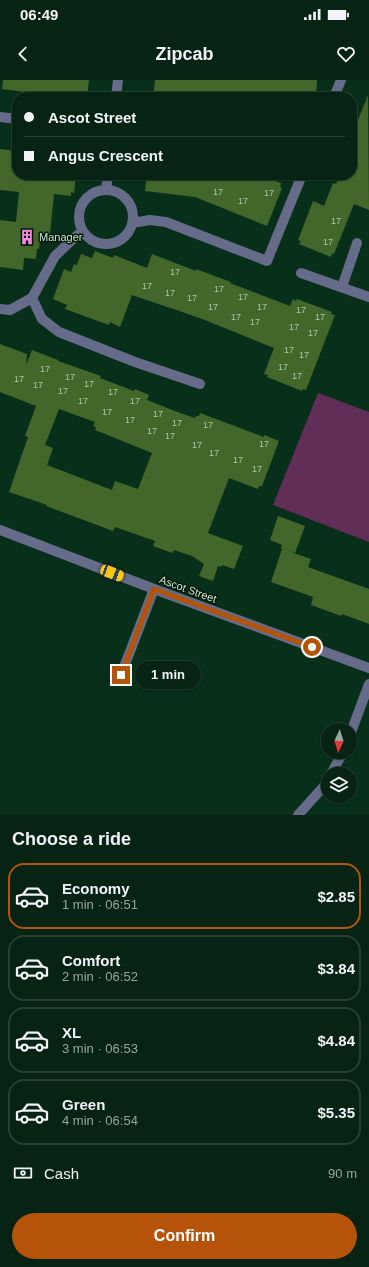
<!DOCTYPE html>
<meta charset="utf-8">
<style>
body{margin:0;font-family:Helvetica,sans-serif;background:#142f21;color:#f1f3f6;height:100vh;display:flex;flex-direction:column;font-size:15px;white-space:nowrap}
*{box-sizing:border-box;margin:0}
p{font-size:13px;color:#98a4a0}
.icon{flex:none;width:22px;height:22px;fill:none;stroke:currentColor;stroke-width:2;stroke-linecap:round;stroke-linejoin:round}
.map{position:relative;height:735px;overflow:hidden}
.details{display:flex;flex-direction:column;background:#062313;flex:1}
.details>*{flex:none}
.banner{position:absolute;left:12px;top:12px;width:345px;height:88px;border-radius:16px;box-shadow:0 1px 3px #0004,0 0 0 1px #274033;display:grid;align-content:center;height:88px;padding:0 12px;background:#062313}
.needle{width:26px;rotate:184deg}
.buttons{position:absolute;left:321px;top:643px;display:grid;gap:8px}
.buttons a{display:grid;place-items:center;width:36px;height:36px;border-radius:50%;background:#062313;box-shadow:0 1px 3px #0004,0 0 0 1px #274033;font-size:20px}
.end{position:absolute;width:18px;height:18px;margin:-9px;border:5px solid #b45309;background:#fff;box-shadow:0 0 0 2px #fff}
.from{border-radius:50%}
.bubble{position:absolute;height:28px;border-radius:14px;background:#062313;box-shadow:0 1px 3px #0004,0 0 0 1px #274033;font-size:13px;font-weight:700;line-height:28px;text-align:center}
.car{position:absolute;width:12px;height:24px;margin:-12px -6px;border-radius:5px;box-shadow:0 0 3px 1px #0007;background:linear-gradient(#f5c518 24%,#345 0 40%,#f5c518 0 76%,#345 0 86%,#f5c518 0)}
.banner b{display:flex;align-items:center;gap:14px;height:38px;font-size:15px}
.banner b+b{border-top:1px solid #274033}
.banner i{width:10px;height:10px;background:#f1f3f6}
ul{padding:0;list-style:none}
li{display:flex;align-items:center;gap:12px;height:66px;margin:0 8px 6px;padding:0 4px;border:2px solid #274033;border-radius:16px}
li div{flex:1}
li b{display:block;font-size:15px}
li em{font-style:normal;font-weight:700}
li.on{border-color:#b45309}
li>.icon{width:36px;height:36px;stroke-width:1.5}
h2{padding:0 12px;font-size:18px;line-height:48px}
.pay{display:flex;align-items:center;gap:10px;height:44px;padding:0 12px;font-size:15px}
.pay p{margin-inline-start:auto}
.primary-button{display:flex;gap:8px;margin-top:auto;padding:8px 12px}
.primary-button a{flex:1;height:46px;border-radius:24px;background:#b45309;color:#fff;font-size:16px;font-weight:700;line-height:46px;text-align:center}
.status{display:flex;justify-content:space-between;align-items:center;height:28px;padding:0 20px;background:#062313;direction:ltr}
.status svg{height:11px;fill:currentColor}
header{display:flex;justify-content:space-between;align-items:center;height:52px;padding:0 12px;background:#062313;font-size:18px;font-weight:700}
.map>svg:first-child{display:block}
</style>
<div class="status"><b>06:49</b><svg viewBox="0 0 49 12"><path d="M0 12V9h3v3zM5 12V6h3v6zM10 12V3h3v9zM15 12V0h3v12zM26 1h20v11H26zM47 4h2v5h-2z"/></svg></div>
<header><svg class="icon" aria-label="back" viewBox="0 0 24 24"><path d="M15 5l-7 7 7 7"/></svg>Zipcab<svg class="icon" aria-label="heart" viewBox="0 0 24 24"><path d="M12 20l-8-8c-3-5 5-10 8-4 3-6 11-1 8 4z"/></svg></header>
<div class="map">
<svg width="369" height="735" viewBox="0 0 369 735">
<rect width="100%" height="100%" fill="#082f19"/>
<path fill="#602e57" d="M318,313L369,332V462L273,425Z"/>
<path fill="#43672b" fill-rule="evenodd" d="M3,0H89L87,17H64L2,9Z
M155,0H317L316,17H153Z
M368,15L369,130L354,124L334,174L332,173L331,177L299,164L301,161L298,160L313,121L324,126L333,103L336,104L340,95H352V55Z
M0,69L17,71V95H76L74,113L71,112V116L54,114L50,154L41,153L39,169H37L36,179L24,178L23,190L0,187V140L16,142L19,112L0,110Z
M147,95H259L281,103L280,107L282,108L267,146L195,117L145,111Z
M95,171L113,178L114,175L147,188L152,174L196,191V189L231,202L230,203L290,226L293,219L296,221L297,219L332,232L331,234L335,235L306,310L303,309L302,311L267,297L268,295L264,294L274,268L205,240L171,228H170L132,215L120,247L110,242L109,245L65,229L67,225L53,219L64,189L71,192L74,184L77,185L81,174L92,178Z
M0,264L27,274L26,285L32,270L58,280V281L101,296L100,298L134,311L135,309L149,315L147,320L180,333L195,338L196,336H199L200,333L264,357V355L279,361L262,406H259L258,409L229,398L208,453L243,466L234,489L222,485L221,487L218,486L213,501L199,496L204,484L192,476L174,470L172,473L153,466L155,461L115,447L113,451L46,426L47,425L9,412L28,357L25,356L36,326L0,312ZM59,329L95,342L93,346L96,347L95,350L152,373L138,409L115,401L112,410L47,385L53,368L45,365Z
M278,436L305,446L295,473L281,469L282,465L270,460Z
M282,469L311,479L308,487L369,509V544L342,534L341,536L311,525L313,517L271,502Z"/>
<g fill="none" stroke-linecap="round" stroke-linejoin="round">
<path stroke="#656b88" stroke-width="10" d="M116,17L118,0
M334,17L341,0
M0,37L17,39
M106,110L108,95
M79 137a27 27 0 1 1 54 0a27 27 0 1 1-54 0Z
M132,143L150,140L166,142L267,181L302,95
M83,151L75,157L55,176L32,218L42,239L59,252L135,282L200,304
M301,193L369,217
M342,207L357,163
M0,229L10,230L32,218
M0,450L154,509L369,588
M121,595L154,509
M350,655L369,604
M331,694L343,672
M298,735L325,705L328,699"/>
</g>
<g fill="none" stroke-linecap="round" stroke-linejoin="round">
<path stroke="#b45309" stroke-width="5" d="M121,595L154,509L312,567"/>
</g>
<defs>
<g id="building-bare" transform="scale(1.2)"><path d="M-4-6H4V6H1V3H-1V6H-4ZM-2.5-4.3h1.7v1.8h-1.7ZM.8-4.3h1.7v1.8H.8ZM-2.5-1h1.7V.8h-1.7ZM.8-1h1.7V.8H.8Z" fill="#fb87e5" stroke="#001506" stroke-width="2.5" paint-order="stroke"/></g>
</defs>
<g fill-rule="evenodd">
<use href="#building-bare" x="27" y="157"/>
</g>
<g text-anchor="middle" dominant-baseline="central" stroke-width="3" stroke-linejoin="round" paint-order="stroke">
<g font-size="9" fill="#a6c8a8">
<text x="218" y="112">17</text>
<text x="269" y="113">17</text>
<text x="243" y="121">17</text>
<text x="336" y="141">17</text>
<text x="328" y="162">17</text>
<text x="175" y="192">17</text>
<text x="147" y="206">17</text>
<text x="219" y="209">17</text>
<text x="170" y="213">17</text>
<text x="243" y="217">17</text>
<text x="192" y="218">17</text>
<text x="213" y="227">17</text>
<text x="262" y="227">17</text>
<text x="301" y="230">17</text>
<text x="236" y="237">17</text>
<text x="320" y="237">17</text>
<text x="255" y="242">17</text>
<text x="294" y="247">17</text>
<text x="313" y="253">17</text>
<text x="289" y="270">17</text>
<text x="304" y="275">17</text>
<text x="283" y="287">17</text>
<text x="45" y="289">17</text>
<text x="297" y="296">17</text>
<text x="70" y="297">17</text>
<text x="19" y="299">17</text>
<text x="89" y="304">17</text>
<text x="38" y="305">17</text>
<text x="63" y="311">17</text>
<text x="113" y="312">17</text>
<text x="83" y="321">17</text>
<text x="135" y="321">17</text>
<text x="107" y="332">17</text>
<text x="158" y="334">17</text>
<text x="130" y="340">17</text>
<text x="177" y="343">17</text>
<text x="208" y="345">17</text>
<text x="152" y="351">17</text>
<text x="170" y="356">17</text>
<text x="264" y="364">17</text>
<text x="197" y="365">17</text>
<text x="214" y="373">17</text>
<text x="238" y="380">17</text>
<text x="257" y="389">17</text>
</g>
<g font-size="11" fill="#c7e9d1" stroke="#001506" text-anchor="start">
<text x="39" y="157">Manager</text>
</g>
<g font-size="11" fill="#c7e9d1" stroke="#001506">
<text transform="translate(188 509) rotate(20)">Ascot Street</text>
</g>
</g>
</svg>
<div class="buttons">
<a><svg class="needle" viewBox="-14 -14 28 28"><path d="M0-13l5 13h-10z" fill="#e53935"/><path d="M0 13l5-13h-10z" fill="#98a4a0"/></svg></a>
<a><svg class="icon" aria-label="layers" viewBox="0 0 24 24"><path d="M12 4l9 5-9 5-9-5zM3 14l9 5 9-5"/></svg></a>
</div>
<i class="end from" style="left:312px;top:567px"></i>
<i class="end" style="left:121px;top:595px"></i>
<div class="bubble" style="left:135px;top:581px;width:66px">1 min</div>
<i class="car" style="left:112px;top:493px;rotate:111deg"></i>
<div class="banner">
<b><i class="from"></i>Ascot Street</b>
<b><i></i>Angus Crescent</b>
</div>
</div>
<section class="details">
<h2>Choose a ride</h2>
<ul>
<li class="on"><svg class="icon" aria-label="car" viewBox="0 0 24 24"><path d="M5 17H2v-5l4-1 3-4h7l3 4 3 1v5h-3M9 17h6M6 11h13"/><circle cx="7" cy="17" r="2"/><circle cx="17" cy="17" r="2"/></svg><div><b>Economy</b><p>1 min · 06:51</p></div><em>$2.85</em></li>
<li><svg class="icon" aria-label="car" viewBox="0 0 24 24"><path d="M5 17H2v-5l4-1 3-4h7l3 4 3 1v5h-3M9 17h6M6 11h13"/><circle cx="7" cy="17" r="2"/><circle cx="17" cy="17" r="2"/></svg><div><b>Comfort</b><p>2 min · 06:52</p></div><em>$3.84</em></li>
<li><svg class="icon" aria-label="car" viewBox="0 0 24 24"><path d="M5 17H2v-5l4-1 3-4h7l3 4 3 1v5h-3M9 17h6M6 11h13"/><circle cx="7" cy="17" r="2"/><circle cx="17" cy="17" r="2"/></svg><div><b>XL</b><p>3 min · 06:53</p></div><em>$4.84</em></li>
<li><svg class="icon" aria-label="car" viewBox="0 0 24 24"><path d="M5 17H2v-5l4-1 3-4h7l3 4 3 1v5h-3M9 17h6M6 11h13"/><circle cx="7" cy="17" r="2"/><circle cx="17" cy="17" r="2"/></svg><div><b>Green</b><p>4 min · 06:54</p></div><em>$5.35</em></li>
</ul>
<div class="pay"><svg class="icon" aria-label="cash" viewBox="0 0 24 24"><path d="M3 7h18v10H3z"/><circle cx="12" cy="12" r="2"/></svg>Cash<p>90 m</p></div>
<div class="primary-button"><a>Confirm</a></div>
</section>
